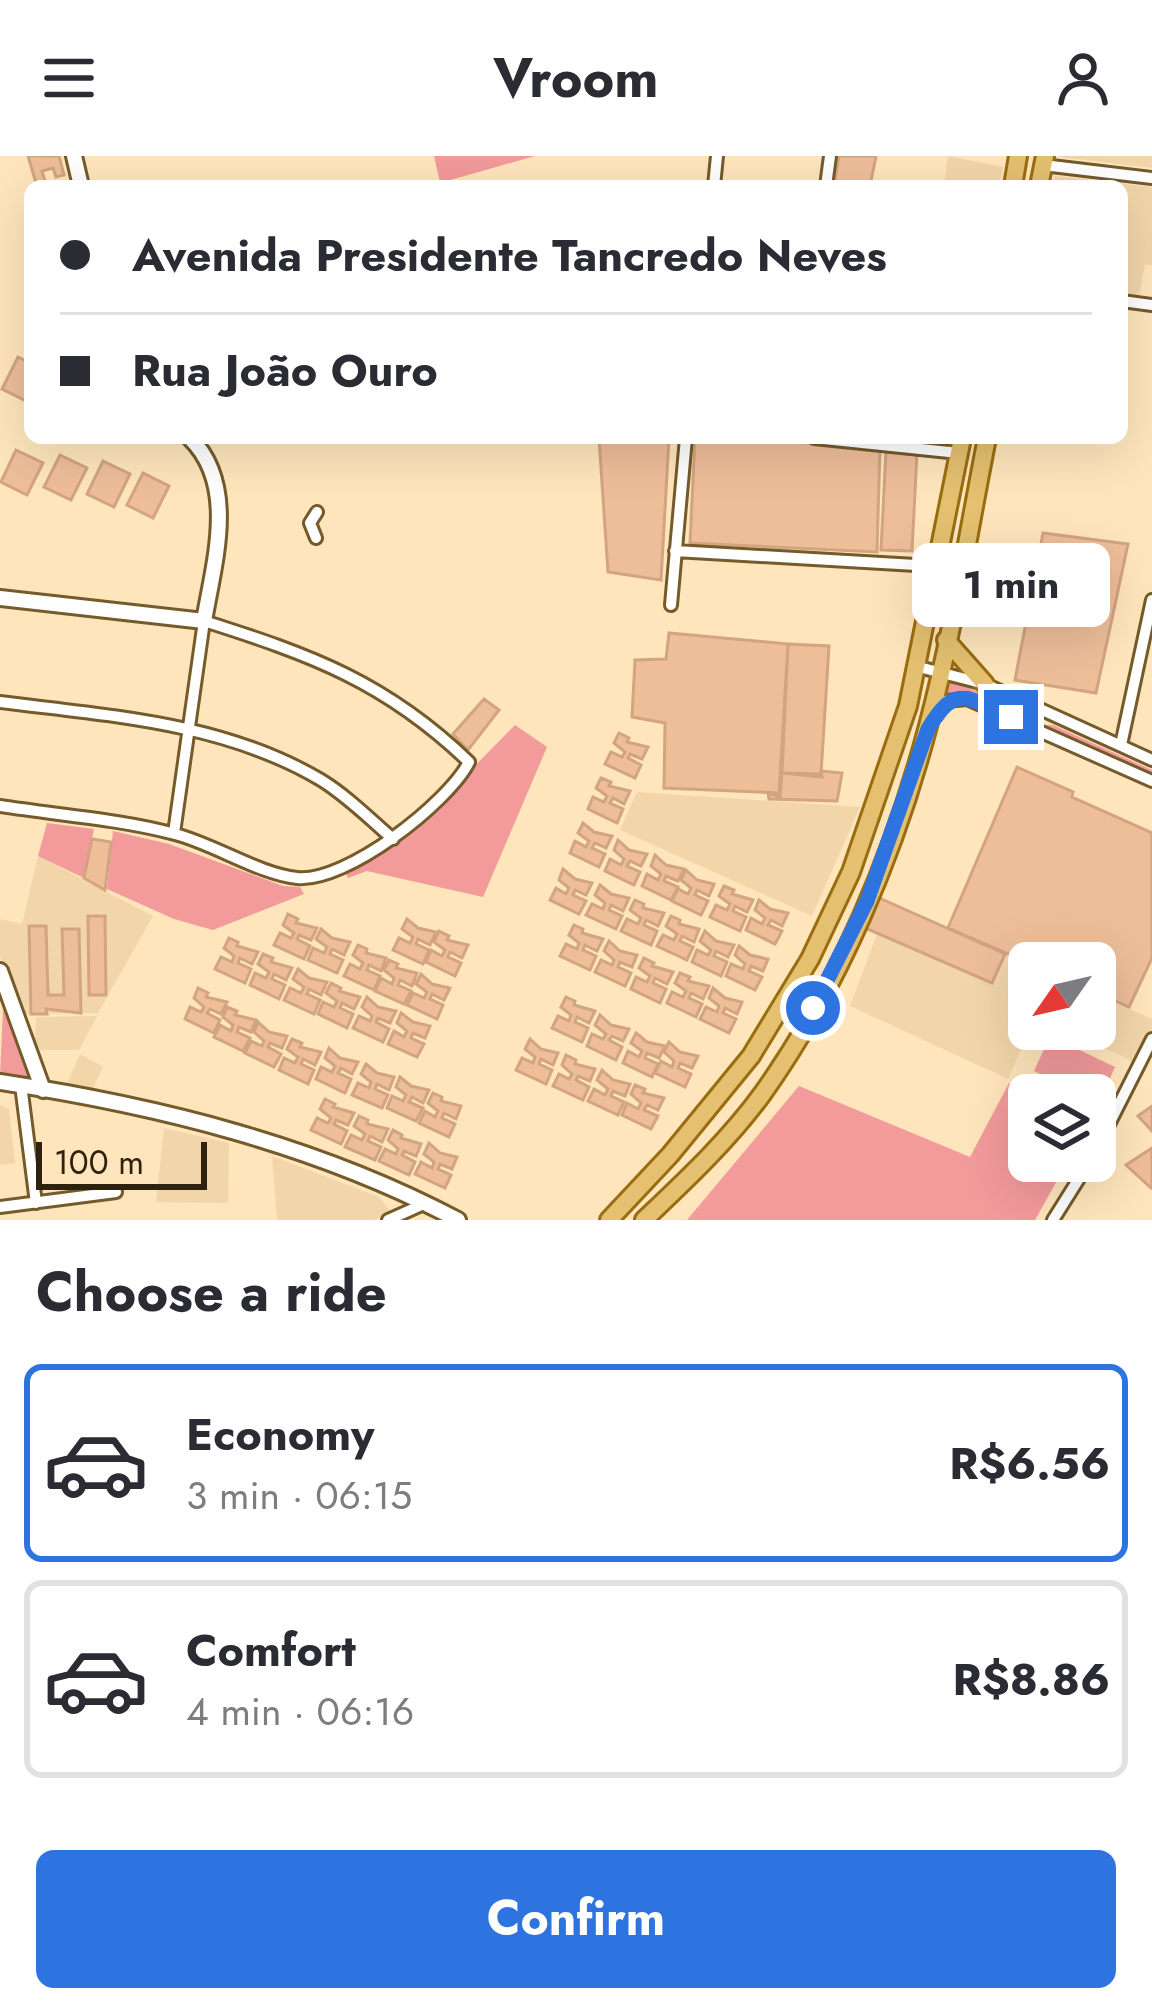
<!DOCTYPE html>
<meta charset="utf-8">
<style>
body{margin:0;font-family:Jost,sans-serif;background:#f7f7f7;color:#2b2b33;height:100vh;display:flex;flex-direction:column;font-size:45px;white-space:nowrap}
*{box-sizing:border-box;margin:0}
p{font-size:39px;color:#7c7c81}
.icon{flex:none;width:66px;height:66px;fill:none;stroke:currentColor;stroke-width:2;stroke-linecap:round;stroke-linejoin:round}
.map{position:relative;height:1064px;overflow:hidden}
.details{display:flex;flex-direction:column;background:#fff;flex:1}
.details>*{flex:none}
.top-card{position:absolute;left:24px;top:24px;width:1104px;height:264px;border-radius:18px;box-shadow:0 12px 48px #0002;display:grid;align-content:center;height:264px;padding:0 36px;background:#fff}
.needle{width:78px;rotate:236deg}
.buttons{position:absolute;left:1008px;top:786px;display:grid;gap:24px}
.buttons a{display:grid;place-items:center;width:108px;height:108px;border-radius:18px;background:#fff;box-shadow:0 12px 48px #0002;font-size:60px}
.scale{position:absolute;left:36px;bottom:30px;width:171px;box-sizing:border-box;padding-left:12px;border:6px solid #2e220e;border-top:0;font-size:33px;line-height:42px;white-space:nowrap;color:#2e220e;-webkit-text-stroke:9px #fee5bc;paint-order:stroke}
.end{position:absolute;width:54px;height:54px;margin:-27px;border:15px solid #2e74e1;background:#fff;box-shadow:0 0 0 6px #fff}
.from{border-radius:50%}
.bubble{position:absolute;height:84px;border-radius:18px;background:#fff;box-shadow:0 12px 48px #0002;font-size:39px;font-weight:700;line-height:84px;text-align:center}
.top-card b{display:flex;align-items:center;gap:42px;height:114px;font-size:45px}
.top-card b+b{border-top:3px solid #e1e1e2}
.top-card i{width:30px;height:30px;background:#2b2b33}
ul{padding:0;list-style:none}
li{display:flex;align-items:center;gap:36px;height:198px;margin:0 24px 18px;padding:0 12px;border:6px solid #e1e1e2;border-radius:18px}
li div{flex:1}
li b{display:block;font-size:45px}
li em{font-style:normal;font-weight:700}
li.active{border-color:#2e74e1}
li>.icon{width:108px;height:108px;stroke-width:1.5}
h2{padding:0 36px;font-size:54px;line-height:144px}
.cta{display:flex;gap:24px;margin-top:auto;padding:24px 36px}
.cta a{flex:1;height:138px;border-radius:18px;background:#2e74e1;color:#fff;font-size:48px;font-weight:700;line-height:138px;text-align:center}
header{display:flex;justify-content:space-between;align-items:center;height:156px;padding:0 36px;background:#fff;font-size:54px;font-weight:700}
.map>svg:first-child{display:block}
</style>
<header><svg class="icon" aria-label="menu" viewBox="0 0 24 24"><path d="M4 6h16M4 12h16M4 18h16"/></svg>Vroom<svg class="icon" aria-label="person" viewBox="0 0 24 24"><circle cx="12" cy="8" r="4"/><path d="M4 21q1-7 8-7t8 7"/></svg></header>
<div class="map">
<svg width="1152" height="1064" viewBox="0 0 1152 1064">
<rect width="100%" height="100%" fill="#fee5bc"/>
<path fill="#f2d6aa" d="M948,0L1003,11L999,30H944Z
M1152,0V12L1059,1V0Z
M1055,20L1152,31V109H1145L1139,139L1122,137V30H1053Z
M637,636L860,651L812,760L620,674Z
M38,700L153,760L98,857L21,858L0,800V763L22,768Z
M877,778L991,827L1005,798L1029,809L1030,873L1008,923L850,850Z
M1095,838L1152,863V873L1134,906L1065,873H1095Z
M97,860L79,894H35L36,861Z
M80,898L103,911L90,939L66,930Z
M0,949L9,953L15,1007L0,1009Z
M164,972L229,987L228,1047L156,1046Z
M272,1000L379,1041L391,1056L374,1064H277Z"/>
<path fill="#f39a9b" d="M434,0H535L440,27Z
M948,523L1035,560L1031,569L963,537L944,541Z
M515,569L547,591L483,741L367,715L348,722L345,715L405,681Z
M1040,569H1053L1152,614V622Z
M47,667L94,673L84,722L38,700Z
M113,675L169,688L283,730L300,731L304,738L213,774L174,763L107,733Z
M3,853L34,927L0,920Z
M1050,880L1115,911L1099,947L1095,939H1083L1034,915Z
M1009,927L1033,939H1029V1005H1068L1035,1064H687L799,930L970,1001Z"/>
<path fill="#eebe99" stroke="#d2a480" stroke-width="3" d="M28,0H59L64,19L56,21L53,12L42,15L45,25L36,27Z
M839,0H876L870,30H834Z
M18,201L30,207L28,246L2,233Z
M599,282H669L661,424L608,416Z
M695,282L880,290L877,396L690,387Z
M16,294L43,307L27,339L1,326Z
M886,295L917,297L912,395L881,394Z
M60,299L87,312L71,344L44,331Z
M103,305L130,318L114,351L87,338Z
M143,317L169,330L153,362L127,349Z
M1043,377L1128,388L1096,537L1015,524Z
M669,477L788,488L779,637L664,632L665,567L632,561L635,504L666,503Z
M788,488L829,490L821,618L782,617Z
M484,543L499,554L468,594L453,578Z
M619,577L629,582L627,586L648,591L642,603L630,598L628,602L641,609L635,622L605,608L611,596L622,601L625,596L614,587Z
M1017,611L1073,636L1072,641L1152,677V802L1129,851L1095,836V807H1029L948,772Z
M821,615L842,617L837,645L769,643L768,637L780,641L782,617L822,621Z
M601,622L611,626L609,630L630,635L624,648L613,642L610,647L623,653L617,667L588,653L593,641L604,646L607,640L596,632Z
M583,667L594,676L612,680L606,692L595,687L592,692L605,698L599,711L570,697L575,685L586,691L589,685L578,677Z
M92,683L111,686L105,734L84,722Z
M618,684L629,694L647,698L641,710L630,705L627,710L640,716L634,729L605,715L610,703L621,709L624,703L614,694Z
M655,699L666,709L684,713L678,725L666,720L664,725L678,731L671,744L642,730L647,718L658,724L661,718L651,710Z
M563,713L575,723L592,727L586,739L575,734L573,739L586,745L579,758L550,744L556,732L566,738L569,732L559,724Z
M686,714L697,724L714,728L709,740L697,734L695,739L708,745L701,759L672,745L678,733L688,738L691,732L681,724Z
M600,729L611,738L629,742L623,755L611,749L609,754L622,760L616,773L586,759L592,748L603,753L605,747L595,739Z
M724,730L734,734L732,738L753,744L747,756L735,750L733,755L746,761L740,775L710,761L716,749L727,754L730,748L719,740Z
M877,741L1005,798L992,827L865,772Z
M635,744L644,748L643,752L664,757L658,770L646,764L644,769L657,775L651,789L621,775L627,763L638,768L641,762L630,754Z
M759,744L770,753L788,757L782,770L771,764L768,769L782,775L775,788L746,774L751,762L762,768L765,762L755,754Z
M288,758L298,763L296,767L317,772L311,784L299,779L297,783L310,790L304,803L274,789L280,777L291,782L294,777L283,769Z
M88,760H105L106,839H89Z
M671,760L680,764L679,768L699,773L694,786L682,780L680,785L693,791L687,804L657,790L663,779L674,784L677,778L666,770Z
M407,763L418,772L436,776L430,789L418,783L416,788L429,794L423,808L393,794L399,782L410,787L413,781L402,773Z
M574,769L583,773L582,777L603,783L597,795L585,789L583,794L596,800L590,814L560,800L566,788L577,793L579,787L569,779Z
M29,770H46L48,839H64L62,773H79L81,857L46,853L47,858H31Z
M321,773L332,782L350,786L344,799L332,793L330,798L343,804L337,817L308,804L313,792L324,797L327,791L316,783Z
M439,775L449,780L447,784L468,789L462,802L450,796L448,801L461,807L455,820L426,806L431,794L442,800L445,794L434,786Z
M705,775L716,785L734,789L728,801L716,795L714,800L727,806L721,820L692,806L697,794L708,799L711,794L700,785Z
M229,782L238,786L237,790L258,796L252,808L240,802L238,807L251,813L245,827L215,813L221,801L232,806L234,800L224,792Z
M609,785L620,795L637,799L632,811L620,806L618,811L631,817L625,830L595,816L601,804L612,809L614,804L604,795Z
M358,789L367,793L366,797L386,802L381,815L369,809L367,814L380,820L374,834L344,820L350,808L360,813L363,807L353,799Z
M739,790L750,799L768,803L763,815L751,810L749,815L762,821L755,834L726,820L731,808L743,813L745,808L735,799Z
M263,798L273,802L271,806L292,812L286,824L274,818L272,823L285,829L279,843L250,829L255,817L266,822L269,816L258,808Z
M644,802L654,807L652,810L673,816L667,828L655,822L653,827L666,833L660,847L631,833L636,821L647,826L650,820L639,812Z
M389,804L398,808L396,812L417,817L412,830L400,824L398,829L411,835L404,848L375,835L381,822L392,828L394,822L384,814Z
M298,813L309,822L327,826L321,839L309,833L307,838L320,844L314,858L284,844L290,832L301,837L304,831L293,823Z
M680,817L690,821L688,825L709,830L703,843L691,837L689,842L702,848L696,861L667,847L672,836L683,841L686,835L675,827Z
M421,818L432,828L450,832L444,844L432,838L430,843L443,849L437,863L407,849L413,837L424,842L427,836L416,828Z
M331,827L341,832L339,835L360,841L354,853L342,847L340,852L353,858L347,872L318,858L323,846L334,851L337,845L326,837Z
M198,832L208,837L206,841L227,846L221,858L210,853L207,857L220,864L214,877L185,863L190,851L201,856L204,851L194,842Z
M713,832L725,842L742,846L737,858L725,852L723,857L736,863L729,877L700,863L706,851L717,856L719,850L709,842Z
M367,841L378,851L396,855L390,867L378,862L376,866L389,873L383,886L353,872L359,860L370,865L372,860L362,851Z
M566,841L575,845L574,849L595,855L589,867L577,861L575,866L588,872L582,886L552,872L558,860L569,865L571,859L561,851Z
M227,851L237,855L235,859L256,864L251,876L239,871L237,876L250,882L243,895L214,881L220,869L231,875L233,869L223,861Z
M401,857L413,866L430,870L425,882L413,877L411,882L424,888L417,901L388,888L394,875L404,881L407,875L397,867Z
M600,859L611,869L629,873L623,885L612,880L609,884L622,891L616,904L587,890L592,878L603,883L606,878L595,869Z
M258,866L269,876L287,880L282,892L270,887L268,891L281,898L274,911L245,897L251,885L262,890L264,885L254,876Z
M636,877L647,886L665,890L659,902L647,897L645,902L658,908L652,921L623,907L628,895L639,901L642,895L631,887Z
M292,883L302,887L300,891L321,896L315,909L303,903L301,908L314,914L308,928L279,914L284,902L295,907L298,901L287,893Z
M530,883L541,893L558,897L553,909L541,903L539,908L552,914L546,928L516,914L522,902L533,907L535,901L525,893Z
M669,886L680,896L698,900L692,912L680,907L678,912L691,918L685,931L655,917L661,905L672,911L674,905L664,896Z
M329,892L340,902L358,906L352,918L341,912L338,917L351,923L345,937L316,923L321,911L332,916L335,910L325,902Z
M566,899L576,904L575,908L595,913L590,925L578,920L576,924L589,931L583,944L553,930L559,918L569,923L572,918L562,909Z
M366,908L377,917L394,921L389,934L377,928L375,933L388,939L382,952L352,939L358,927L369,932L371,926L361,918Z
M602,914L613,924L630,928L625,940L613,935L611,940L624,946L618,959L588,945L594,933L605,939L608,933L597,924Z
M400,921L411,930L429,934L423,947L412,941L409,946L423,952L416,965L387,952L392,940L403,945L406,939L396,931Z
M635,929L645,933L643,937L664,942L658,954L647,949L644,954L658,960L651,973L622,959L627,947L638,953L641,947L631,938Z
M433,937L442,941L441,945L461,950L456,963L444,957L442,962L455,968L449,981L419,967L425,955L435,961L438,955L428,947Z
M325,943L335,948L333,951L354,957L348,969L336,964L334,968L347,975L341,988L311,974L317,962L328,967L331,962L320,953Z
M1152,950V975L1138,960Z
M359,960L368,964L367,968L388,973L382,986L370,980L368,985L381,991L375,1004L345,991L351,979L362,984L365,978L354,970Z
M393,974L402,979L401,982L421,988L416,1000L404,995L402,999L415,1006L409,1019L379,1005L385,993L396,998L398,993L388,984Z
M429,987L440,997L457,1001L452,1013L440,1008L438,1013L451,1019L445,1032L415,1018L421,1006L432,1012L434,1006L424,998Z
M1152,992V1031L1151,1032L1126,1009Z"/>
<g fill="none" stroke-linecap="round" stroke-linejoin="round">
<g stroke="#755a2a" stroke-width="16">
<path id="street" d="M1043,9L1152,22
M714,30L717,0
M826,30L830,0
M1122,145L1152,149
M814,282L959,297
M316,382L310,367L317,356
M675,395L933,410
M671,449L686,282
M915,510L985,528L1152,604
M0,546C110,560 223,566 321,624C347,640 370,663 393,683
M936,560L946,545L967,543L1152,625
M1121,589L1152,444
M0,650C57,659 119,663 175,678C214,688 259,718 297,722C346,727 448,647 469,606C386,526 311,499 204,465L174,677
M21,929L36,1047
M1095,996L1152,883
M0,1051L116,1036
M388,1064L426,1047
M1053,1064L1090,1005"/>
</g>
<g stroke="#755a2a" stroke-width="20">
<path id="secondary" d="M74,0L81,30
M0,442L204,465C214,406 238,329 190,282
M0,815L43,934
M0,926C158,950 316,989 458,1064"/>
</g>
<g stroke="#996d0f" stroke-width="22">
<path id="primary" d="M1013,30L1018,0
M1039,30L1045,0
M946,484L985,528
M609,1064L670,999L751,900L810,803L851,716L908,550L962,282
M644,1064C686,1024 729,984 763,937C839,830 895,696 928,570C953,476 968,378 987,282"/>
</g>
<use href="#street" stroke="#fff" stroke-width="10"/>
<use href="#secondary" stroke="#fff" stroke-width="14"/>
<use href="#primary" stroke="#e4c070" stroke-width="16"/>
</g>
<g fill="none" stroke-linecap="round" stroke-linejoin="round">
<path stroke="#2e74e1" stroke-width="15" d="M813,852L867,745L928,573C956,526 967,542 1011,561"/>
</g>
</svg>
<div class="buttons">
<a><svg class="needle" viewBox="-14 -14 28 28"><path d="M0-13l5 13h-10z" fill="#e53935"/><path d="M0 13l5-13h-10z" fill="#7c7c81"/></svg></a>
<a><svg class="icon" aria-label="layers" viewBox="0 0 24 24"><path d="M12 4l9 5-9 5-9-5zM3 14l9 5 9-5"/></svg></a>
</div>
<div class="scale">100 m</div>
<i class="end from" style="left:813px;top:852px"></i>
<i class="end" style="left:1011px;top:561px"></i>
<div class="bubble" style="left:912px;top:387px;width:198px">1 min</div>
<div class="top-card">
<b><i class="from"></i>Avenida Presidente Tancredo Neves</b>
<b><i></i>Rua João Ouro</b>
</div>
</div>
<section class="details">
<h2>Choose a ride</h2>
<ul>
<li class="active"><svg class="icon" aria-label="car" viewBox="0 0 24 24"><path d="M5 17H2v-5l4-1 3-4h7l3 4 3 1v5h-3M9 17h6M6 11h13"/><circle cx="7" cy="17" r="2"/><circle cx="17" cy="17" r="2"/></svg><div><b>Economy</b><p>3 min · 06:15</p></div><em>R$6.56</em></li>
<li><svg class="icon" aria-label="car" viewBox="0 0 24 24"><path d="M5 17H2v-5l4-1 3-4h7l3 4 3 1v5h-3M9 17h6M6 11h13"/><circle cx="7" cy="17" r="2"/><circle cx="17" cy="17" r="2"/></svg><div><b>Comfort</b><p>4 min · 06:16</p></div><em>R$8.86</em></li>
</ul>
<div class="cta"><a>Confirm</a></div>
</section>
